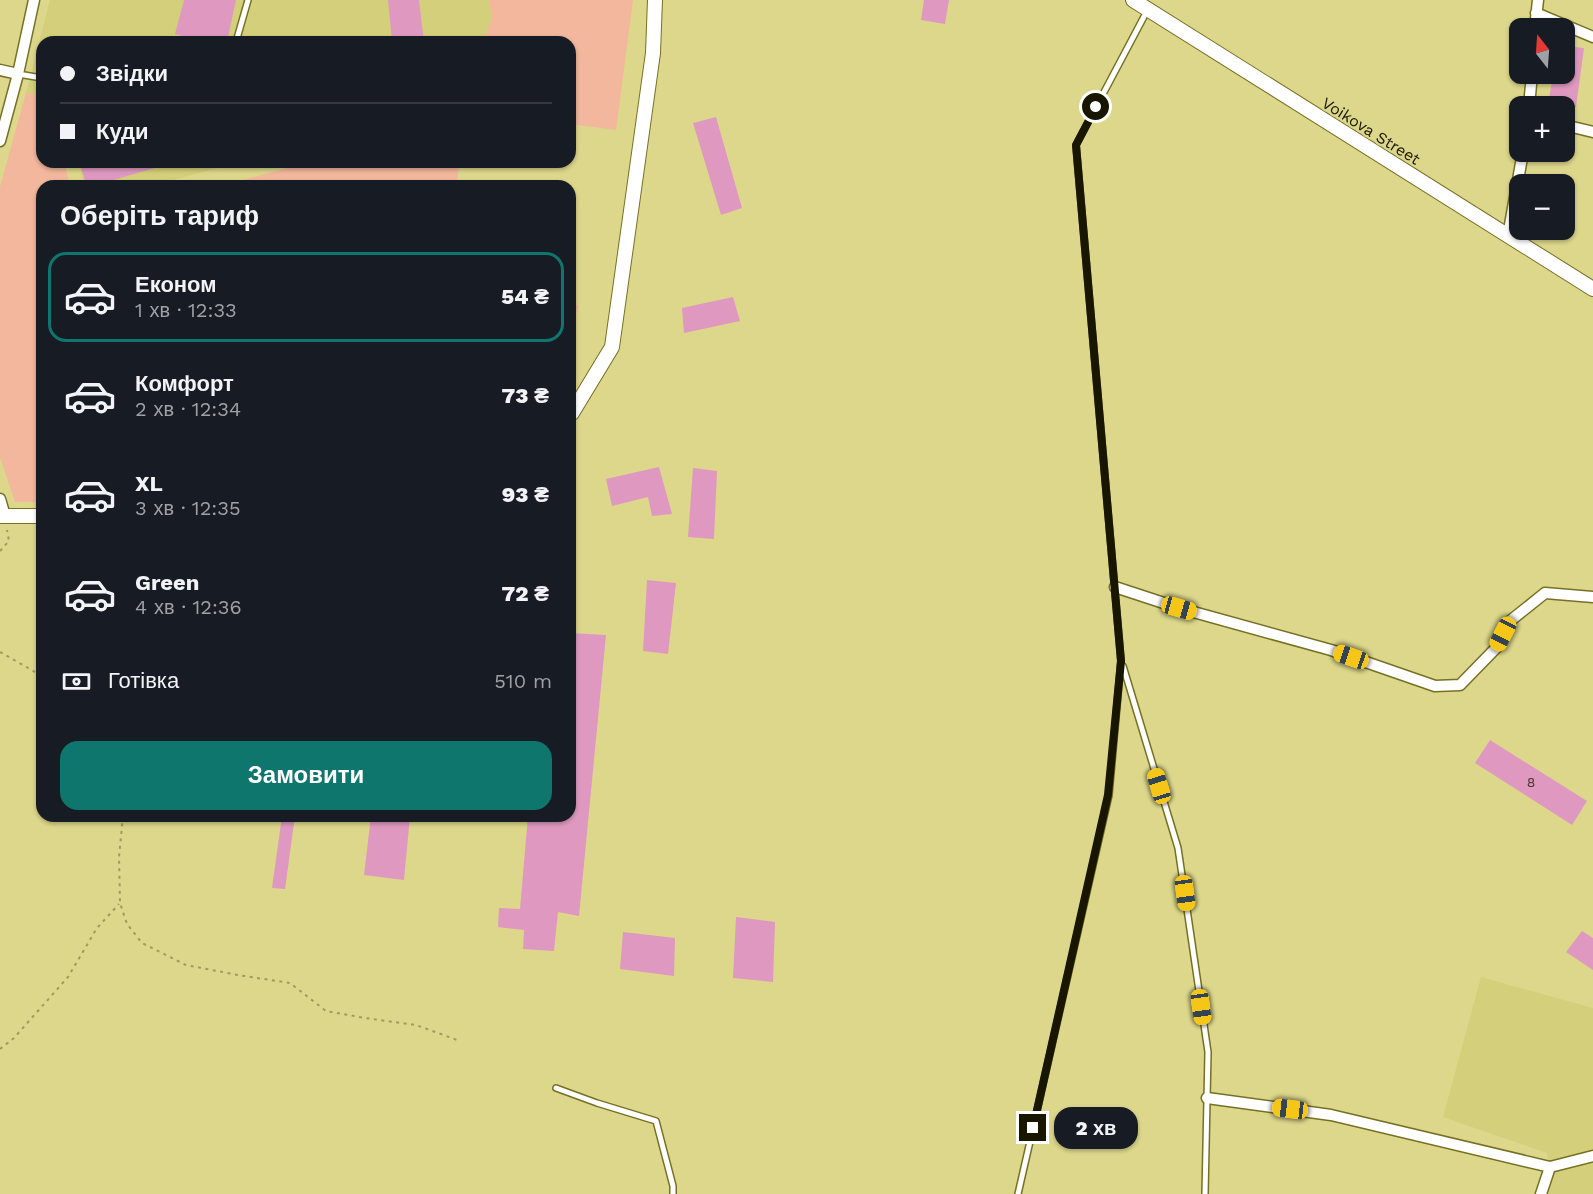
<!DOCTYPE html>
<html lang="uk">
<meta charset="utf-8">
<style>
body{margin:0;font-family:"Work Sans",sans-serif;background:#242831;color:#f1f3f6;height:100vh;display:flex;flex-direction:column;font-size:22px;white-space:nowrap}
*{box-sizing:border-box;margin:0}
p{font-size:20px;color:#9ea1a6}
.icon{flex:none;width:33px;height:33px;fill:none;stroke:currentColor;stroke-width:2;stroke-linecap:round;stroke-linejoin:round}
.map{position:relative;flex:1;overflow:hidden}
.panel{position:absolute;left:36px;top:180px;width:540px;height:642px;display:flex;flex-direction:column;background:#171b24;border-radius:18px;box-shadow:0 2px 4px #0004}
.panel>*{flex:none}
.banner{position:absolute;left:36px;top:36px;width:540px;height:132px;border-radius:18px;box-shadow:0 2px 4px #0004;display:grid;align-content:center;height:132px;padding:0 24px;background:#171b24}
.needle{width:39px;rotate:343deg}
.fabs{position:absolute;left:1509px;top:18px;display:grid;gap:12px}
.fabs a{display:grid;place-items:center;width:66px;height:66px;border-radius:12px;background:#171b24;box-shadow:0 2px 4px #0004;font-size:30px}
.end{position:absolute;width:27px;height:27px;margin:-14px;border:8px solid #191600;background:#fff;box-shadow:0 0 0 3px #fff}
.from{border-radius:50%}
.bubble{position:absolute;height:42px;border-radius:18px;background:#171b24;box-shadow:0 2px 4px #0004;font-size:20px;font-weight:800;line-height:42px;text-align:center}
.car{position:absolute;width:18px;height:36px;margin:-18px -9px;border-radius:8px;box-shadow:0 0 4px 2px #0007;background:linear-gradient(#f5c518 24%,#345 0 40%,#f5c518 0 76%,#345 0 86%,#f5c518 0)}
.banner b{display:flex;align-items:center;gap:21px;height:57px;font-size:22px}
.banner b+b{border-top:2px solid #363941}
.banner i{width:15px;height:15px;background:#f1f3f6}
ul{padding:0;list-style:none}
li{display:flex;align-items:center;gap:18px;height:90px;margin:0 12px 9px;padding:0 12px;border:3px solid transparent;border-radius:18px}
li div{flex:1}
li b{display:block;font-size:22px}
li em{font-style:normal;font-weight:800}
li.current{border-color:#0f766e}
li>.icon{width:54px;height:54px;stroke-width:1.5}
h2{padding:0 24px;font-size:27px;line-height:72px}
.pay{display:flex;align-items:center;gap:15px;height:66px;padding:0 24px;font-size:22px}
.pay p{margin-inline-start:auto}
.cta{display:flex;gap:12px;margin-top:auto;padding:12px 24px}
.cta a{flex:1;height:69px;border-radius:18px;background:#0f766e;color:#fff;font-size:24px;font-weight:800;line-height:69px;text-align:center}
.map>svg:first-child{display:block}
</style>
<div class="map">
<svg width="1593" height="1194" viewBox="0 0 1593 1194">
<rect width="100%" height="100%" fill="#dcd78b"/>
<path fill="#d4cf7a" d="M50,0H489L492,18L483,42H42V98L26,93Z
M79,162H240L151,186H84Z
M1481,977L1593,1008V1194H1548L1551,1179L1547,1153L1443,1117Z"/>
<path fill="#f2b79c" d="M489,0H633L616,130L570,124V42H483L492,18Z
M26,93L42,95V162H64L70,186H42V502H15L0,457V187Z
M310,162H460L456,186H221Z
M570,304L578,305L570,343Z"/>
<path fill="#df99c0" d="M184,0H236L227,42H207L175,34Z
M388,0H419L424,42H392Z
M924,0H949L945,24L921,20Z
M1564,46L1584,48L1576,107L1548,106L1553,74H1564Z
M716,117L742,208L721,215L693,123Z
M79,162H164L165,165L93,186H87Z
M733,297L740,321L684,333L682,308Z
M659,467L672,514L652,516L648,497L612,506L606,479Z
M693,468L717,471L714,539L688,537Z
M647,580L676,583L668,654L643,651Z
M570,633L606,635L579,916L558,912L554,951L523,949L524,930L498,927L499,908L520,909L528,816H570Z
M1490,740L1587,801L1572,825L1475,763Z
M282,816H295L285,889L272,888Z
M371,816H410L404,880L364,875Z
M736,917L775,922L773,982L733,978Z
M1582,931L1593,938V970L1566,952Z
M623,932L675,938L674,976L620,969Z"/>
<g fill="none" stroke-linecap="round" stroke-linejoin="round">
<g stroke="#767023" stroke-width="8">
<path id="service" d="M236,42L248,0
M18,74L42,78
M1123,666L1178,848L1208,1052L1205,1194
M556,1088L597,1103L656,1121L673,1186V1194
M1018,1194L1109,795L1121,661L1076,145L1147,11"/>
</g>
<g stroke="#767023" stroke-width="13">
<path id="minor" d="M1536,13L1593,37
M1535,28L1538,0
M0,70L18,74L0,141
M18,74L34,0
M1529,106L1532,74
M1564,125L1593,132
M1508,236L1523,152
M0,499L5,516
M1115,587L1179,608L1331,650L1435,686L1460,685L1497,647L1510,621L1545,593L1593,597
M1207,1098L1331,1115L1550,1167L1541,1194
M1550,1167L1593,1156"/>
</g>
<g stroke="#767023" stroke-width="16">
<path id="tertiary" d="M1133,0L1593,289
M570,414L572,413L612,347L653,53L655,0
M0,516H42"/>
</g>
<path stroke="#9f9b60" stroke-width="2" stroke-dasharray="3 4.5" stroke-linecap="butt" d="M0,551L9,541L7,530
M0,652L42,676
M123,816L119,857L120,903L127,924L142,943L186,965L238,975L290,983L326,1011L365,1018L416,1025L460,1041
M0,1049L14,1038L68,977L97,928L119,904"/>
<use href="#service" stroke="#fff" stroke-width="5"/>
<use href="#minor" stroke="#fff" stroke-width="10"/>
<use href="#tertiary" stroke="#fff" stroke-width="14"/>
</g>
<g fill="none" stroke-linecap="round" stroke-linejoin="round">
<path stroke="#191600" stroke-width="8" d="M1033,1128L1108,795L1121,661L1076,145L1096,107"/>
</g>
<g text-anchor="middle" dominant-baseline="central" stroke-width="4.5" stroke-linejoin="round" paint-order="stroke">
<g font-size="14" fill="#4a3730">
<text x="1531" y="782">8</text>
</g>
<g font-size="16" fill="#191600" stroke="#dcd78b">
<text transform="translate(1371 131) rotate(32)">Voikova Street</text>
</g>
</g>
</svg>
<div class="fabs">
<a><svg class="needle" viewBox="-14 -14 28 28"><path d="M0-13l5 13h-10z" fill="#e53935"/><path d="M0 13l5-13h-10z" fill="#9ea1a6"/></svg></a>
<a>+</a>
<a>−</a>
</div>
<i class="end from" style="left:1096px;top:107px"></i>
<i class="end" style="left:1033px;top:1128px"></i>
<div class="bubble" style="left:1054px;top:1107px;width:84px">2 хв</div>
<i class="car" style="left:1179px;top:608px;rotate:106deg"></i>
<i class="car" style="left:1503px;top:634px;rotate:207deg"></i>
<i class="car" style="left:1351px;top:657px;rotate:289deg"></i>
<i class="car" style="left:1159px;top:786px;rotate:343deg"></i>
<i class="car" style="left:1185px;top:893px;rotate:172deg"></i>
<i class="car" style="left:1201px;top:1007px;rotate:172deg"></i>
<i class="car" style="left:1290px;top:1109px;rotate:277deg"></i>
<div class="banner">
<b><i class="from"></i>Звідки</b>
<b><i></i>Куди</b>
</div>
<section class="panel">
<h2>Оберіть тариф</h2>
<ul>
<li class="current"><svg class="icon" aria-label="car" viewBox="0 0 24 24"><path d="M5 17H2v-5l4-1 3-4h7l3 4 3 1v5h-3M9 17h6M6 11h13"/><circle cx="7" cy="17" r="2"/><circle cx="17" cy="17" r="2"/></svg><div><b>Економ</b><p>1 хв · 12:33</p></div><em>54 ₴</em></li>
<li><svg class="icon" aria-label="car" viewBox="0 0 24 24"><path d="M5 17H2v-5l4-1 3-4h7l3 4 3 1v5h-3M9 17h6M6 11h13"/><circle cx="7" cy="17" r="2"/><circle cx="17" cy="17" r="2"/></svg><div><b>Комфорт</b><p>2 хв · 12:34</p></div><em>73 ₴</em></li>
<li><svg class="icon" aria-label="car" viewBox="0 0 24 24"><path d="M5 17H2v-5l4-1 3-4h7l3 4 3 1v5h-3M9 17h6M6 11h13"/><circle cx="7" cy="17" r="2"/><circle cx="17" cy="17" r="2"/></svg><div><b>XL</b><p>3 хв · 12:35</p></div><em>93 ₴</em></li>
<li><svg class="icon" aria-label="car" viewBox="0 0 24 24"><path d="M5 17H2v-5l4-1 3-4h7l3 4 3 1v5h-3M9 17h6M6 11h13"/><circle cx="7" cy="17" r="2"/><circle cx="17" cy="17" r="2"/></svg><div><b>Green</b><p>4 хв · 12:36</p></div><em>72 ₴</em></li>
</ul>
<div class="pay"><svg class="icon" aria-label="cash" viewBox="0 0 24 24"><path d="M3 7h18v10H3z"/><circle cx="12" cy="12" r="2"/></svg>Готівка<p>510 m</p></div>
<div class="cta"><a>Замовити</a></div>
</section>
</div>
